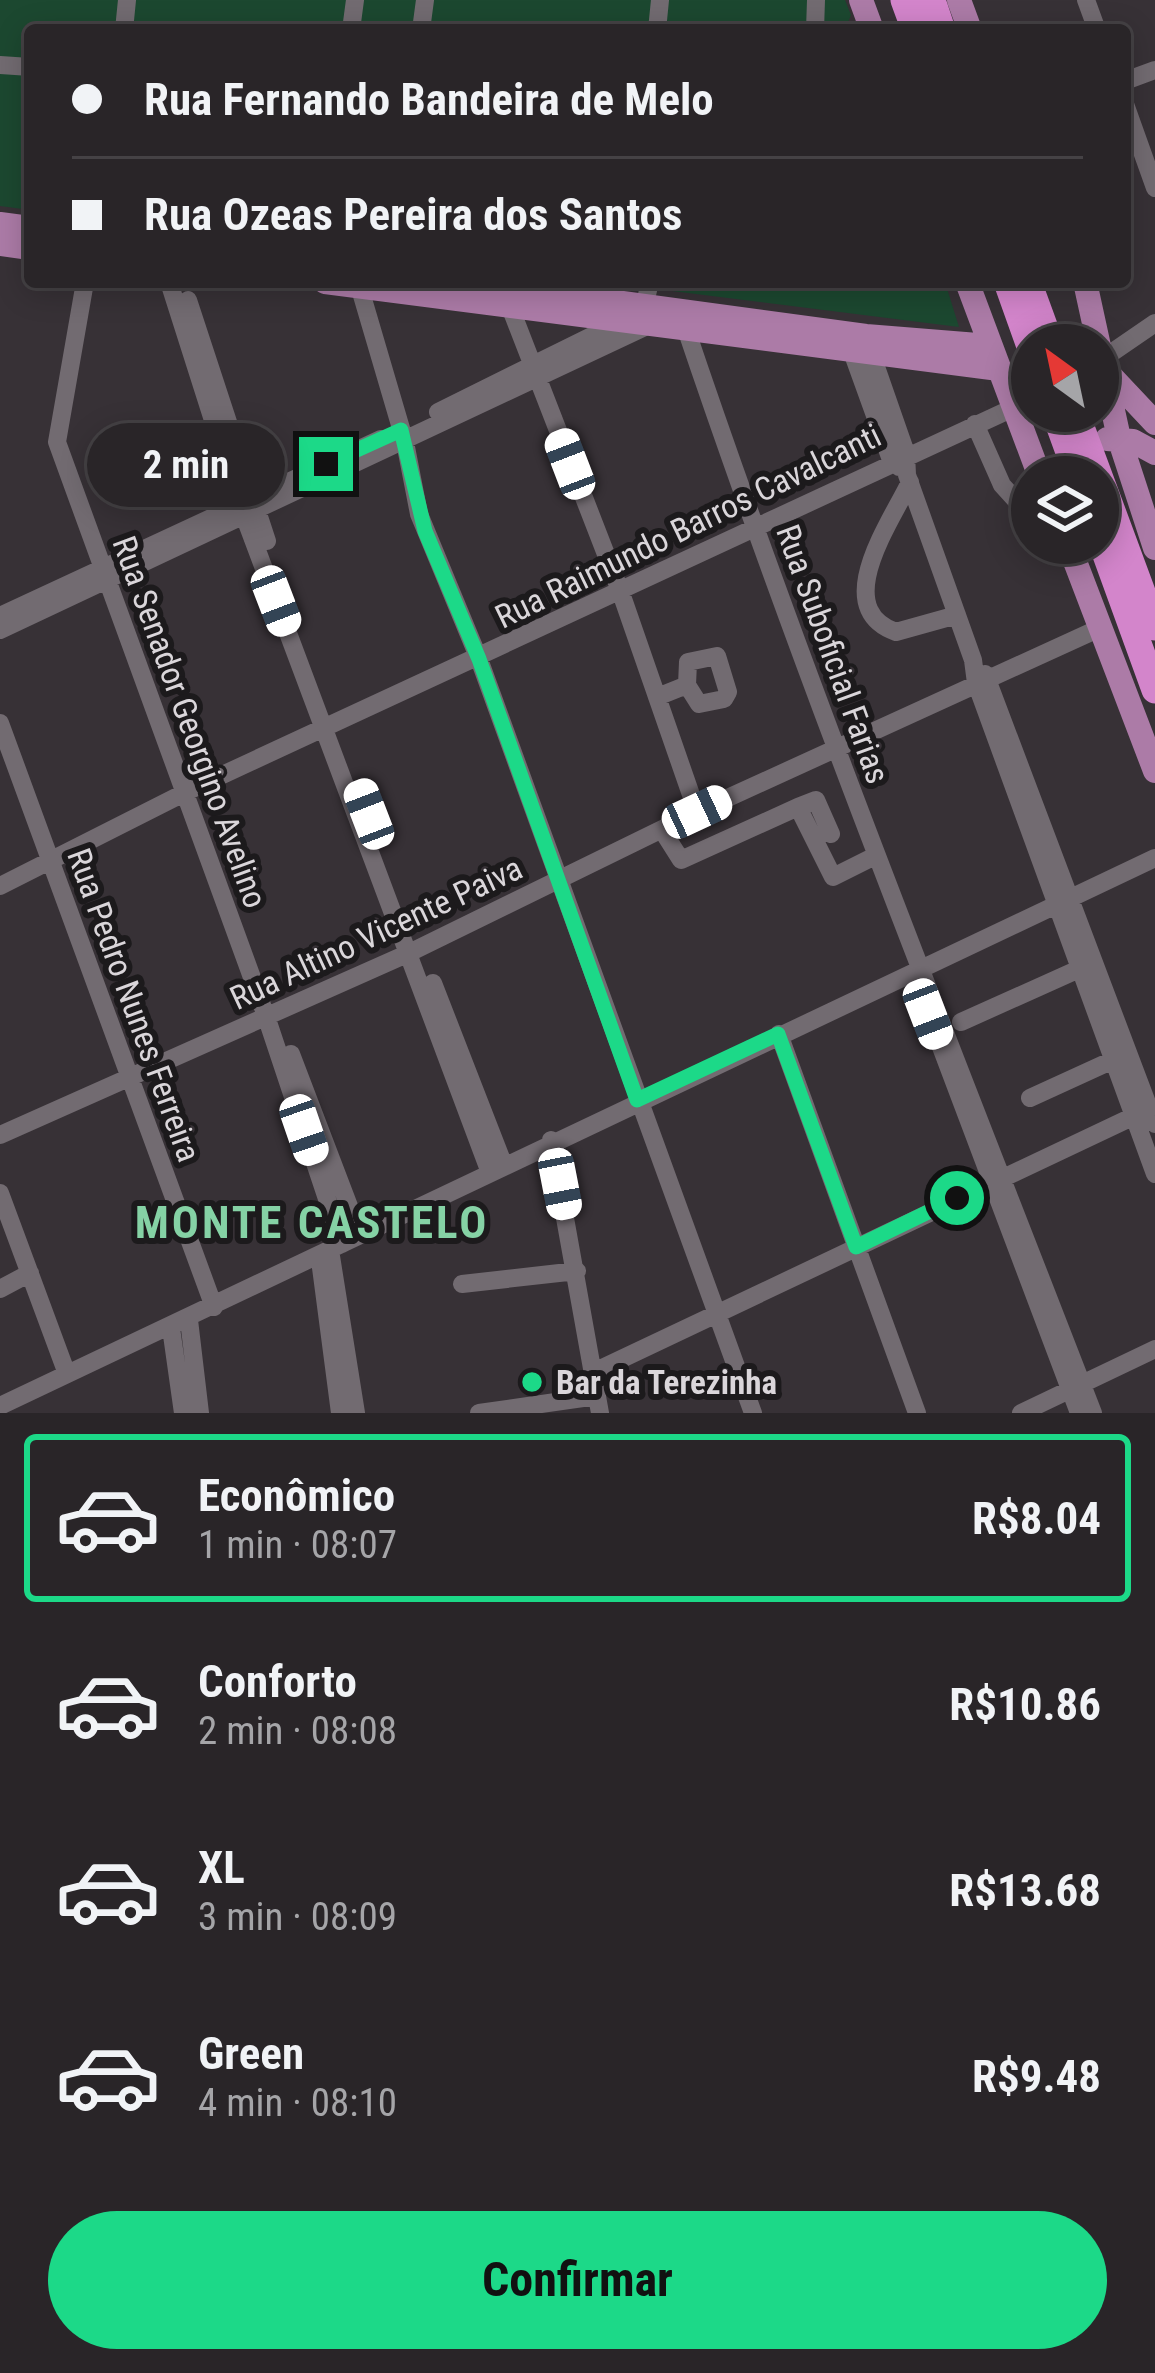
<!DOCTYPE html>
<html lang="pt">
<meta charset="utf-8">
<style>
body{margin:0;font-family:"Roboto Condensed",sans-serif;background:#312d30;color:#f1f3f6;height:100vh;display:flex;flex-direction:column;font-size:45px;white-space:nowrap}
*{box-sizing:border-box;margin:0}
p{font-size:39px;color:#a5a5a8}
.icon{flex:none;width:66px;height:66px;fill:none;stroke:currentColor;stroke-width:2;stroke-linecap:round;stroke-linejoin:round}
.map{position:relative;height:1413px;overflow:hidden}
.drawer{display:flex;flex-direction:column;background:#292528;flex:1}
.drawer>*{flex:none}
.guide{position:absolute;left:24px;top:24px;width:1107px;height:264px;border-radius:12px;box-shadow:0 6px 30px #0003,0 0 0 3px #454245;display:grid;align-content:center;height:264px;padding:0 48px;background:#292528}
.needle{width:78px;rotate:327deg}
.controls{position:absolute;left:1011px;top:324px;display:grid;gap:24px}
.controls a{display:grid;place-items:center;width:108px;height:108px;border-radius:50%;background:#292528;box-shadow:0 6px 30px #0003,0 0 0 3px #454245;font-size:60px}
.end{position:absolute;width:54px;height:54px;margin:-27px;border:15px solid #1cd988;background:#111;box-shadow:0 0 0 6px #111}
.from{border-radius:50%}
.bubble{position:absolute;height:84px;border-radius:42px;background:#292528;box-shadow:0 6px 30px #0003,0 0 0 3px #454245;font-size:39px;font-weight:700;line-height:84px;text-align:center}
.car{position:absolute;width:36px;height:72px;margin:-36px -18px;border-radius:15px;box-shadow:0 0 9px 3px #0007;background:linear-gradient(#fff 24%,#345 0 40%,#fff 0 76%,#345 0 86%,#fff 0)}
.guide b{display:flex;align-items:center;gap:42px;height:114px;font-size:45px}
.guide b+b{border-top:3px solid #454245}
.guide i{width:30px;height:30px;background:#f1f3f6}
ul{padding:21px 0 0;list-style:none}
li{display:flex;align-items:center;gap:36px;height:168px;margin:0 24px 18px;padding:0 24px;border:6px solid transparent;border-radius:12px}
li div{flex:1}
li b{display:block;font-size:45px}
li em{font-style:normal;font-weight:700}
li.selected{border-color:#1cd988}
li>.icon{width:108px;height:108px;stroke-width:1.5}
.primary-button{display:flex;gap:24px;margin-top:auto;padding:24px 48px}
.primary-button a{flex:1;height:138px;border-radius:72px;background:#1cd988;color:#111;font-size:48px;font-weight:700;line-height:138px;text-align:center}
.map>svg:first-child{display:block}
</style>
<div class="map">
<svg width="1155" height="1413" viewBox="0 0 1155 1413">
<rect width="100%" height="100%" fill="#373136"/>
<path fill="#1c4830" d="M0,0H845L851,15L845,30H30V210L0,206Z
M600,282H945L959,327Z"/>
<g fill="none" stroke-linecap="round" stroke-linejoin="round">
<path stroke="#726b71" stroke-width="18" d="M1086,0L1097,30
M124,30L127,0
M351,30L355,0
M421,30L425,0
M657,30L660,0
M815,30L816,0
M0,65L30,67
M1125,81L1155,70
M1125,104L1155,188
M85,282L57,442L266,1016L342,1244
M169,282L239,502L489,1170
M358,282L405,442L419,514L479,659L753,1413
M507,299L621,593L697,812
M188,300L267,541
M645,303L650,282
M684,323C808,691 953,1051 1093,1413
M847,338L891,460L899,467
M867,341L906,453L907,475L973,660L976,683L1155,1174
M1104,358L1155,323
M438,412L622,321
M975,424L1002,485L1032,518
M910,482C891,522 829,608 896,632L957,615
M0,616L381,439
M0,630L651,324
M985,674L1155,1124
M657,697L687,685L699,704L724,699L728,692L717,656L688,662L687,685
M0,723L214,1307
M662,830L681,860L798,807
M831,834L816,800L798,807L833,877L875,856
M0,886L190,790L1013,408
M433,983L503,1163
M924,1002L1079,1413
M961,1022L1088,965
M779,1034L917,1413
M291,1054L360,1235
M1030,1098L1124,1055
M0,1135L409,953L697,812L1100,628
M551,1140L600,1413
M0,1193L67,1374
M330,1250L356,1413
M320,1260L340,1413
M462,1284L577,1271
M0,1289L30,1273
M189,1320L200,1413
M171,1328L183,1413
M594,1372L1149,1109
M0,1406L1155,858
M479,1413L597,1396
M1021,1413L1155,1349"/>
<path stroke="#ac7ba7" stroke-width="24" d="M861,0L872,30
M959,0L970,30
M0,224L30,228
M0,244L30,248
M325,282L999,369
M468,282L866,336L990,346
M967,282L1040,477
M1085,282L1119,438L1155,548
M1106,371L1155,423
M1107,439L1133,441L1155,453
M1068,543L1155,771"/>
<path stroke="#d385cb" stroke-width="27" d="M904,0L915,30
M932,0L942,30
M1007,282L1032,352
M1028,282L1051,345
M1054,411L1078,477
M1075,411L1155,627
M1098,533L1155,690"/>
</g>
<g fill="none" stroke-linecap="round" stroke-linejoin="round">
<path stroke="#1cd988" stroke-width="15" d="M326,464L401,430L425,531L479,659L637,1100L778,1034L856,1247L957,1198"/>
</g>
<circle fill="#1cd988" stroke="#1c1a1c" stroke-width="4.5" cx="532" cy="1382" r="12"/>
<g text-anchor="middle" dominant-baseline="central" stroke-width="12" stroke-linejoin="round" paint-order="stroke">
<g font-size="33" fill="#dad6da" stroke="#1c1a1c">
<text transform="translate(688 526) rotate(-26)">Rua Raimundo Barros Cavalcanti</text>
<text transform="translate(833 654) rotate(70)">Rua Suboficial Farias</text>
<text transform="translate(190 722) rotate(70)">Rua Senador Georgino Avelino</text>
<text transform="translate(376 933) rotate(-25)">Rua Altino Vicente Paiva</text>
<text transform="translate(134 1005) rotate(70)">Rua Pedro Nunes Ferreira</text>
</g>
<g font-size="33" font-weight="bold" fill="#dad6da" stroke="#1c1a1c" text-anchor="start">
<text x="556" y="1382">Bar da Terezinha</text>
</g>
<g font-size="45" font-weight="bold" letter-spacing="3" fill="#85d2a5" stroke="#1c1a1c">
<text x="312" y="1222">MONTE CASTELO</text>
</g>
</g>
</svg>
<div class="controls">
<a><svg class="needle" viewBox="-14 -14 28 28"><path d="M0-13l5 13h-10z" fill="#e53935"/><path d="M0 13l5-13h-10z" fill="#a5a5a8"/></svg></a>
<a><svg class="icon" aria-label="layers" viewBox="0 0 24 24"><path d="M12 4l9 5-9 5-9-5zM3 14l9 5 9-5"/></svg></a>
</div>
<i class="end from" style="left:957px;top:1198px"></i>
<i class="end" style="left:326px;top:464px"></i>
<div class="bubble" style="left:87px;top:423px;width:198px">2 min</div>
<i class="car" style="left:570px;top:464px;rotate:339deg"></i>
<i class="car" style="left:276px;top:601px;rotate:159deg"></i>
<i class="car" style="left:697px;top:812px;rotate:65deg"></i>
<i class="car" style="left:369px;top:814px;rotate:339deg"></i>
<i class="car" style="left:928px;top:1014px;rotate:159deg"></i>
<i class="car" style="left:304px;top:1130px;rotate:161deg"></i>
<i class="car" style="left:560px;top:1184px;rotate:169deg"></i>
<div class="guide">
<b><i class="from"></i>Rua Fernando Bandeira de Melo</b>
<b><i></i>Rua Ozeas Pereira dos Santos</b>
</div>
</div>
<section class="drawer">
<ul>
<li class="selected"><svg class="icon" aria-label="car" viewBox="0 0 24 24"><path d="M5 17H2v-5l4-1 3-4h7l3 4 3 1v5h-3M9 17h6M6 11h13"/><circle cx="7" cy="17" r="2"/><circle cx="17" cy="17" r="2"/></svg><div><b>Econômico</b><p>1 min · 08:07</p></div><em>R$8.04</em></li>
<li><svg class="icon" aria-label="car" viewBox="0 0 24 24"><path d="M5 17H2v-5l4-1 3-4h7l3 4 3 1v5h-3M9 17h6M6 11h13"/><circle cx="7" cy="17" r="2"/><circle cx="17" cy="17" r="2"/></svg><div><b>Conforto</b><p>2 min · 08:08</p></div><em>R$10.86</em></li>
<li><svg class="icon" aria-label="car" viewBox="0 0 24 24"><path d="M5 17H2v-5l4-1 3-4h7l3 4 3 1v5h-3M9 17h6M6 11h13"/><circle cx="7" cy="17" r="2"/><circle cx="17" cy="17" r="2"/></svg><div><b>XL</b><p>3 min · 08:09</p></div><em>R$13.68</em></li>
<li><svg class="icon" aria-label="car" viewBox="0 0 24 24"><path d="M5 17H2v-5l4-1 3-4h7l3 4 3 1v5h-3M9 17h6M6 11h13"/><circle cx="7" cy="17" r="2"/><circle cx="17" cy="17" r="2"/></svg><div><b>Green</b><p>4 min · 08:10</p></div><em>R$9.48</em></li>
</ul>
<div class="primary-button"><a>Confirmar</a></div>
</section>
